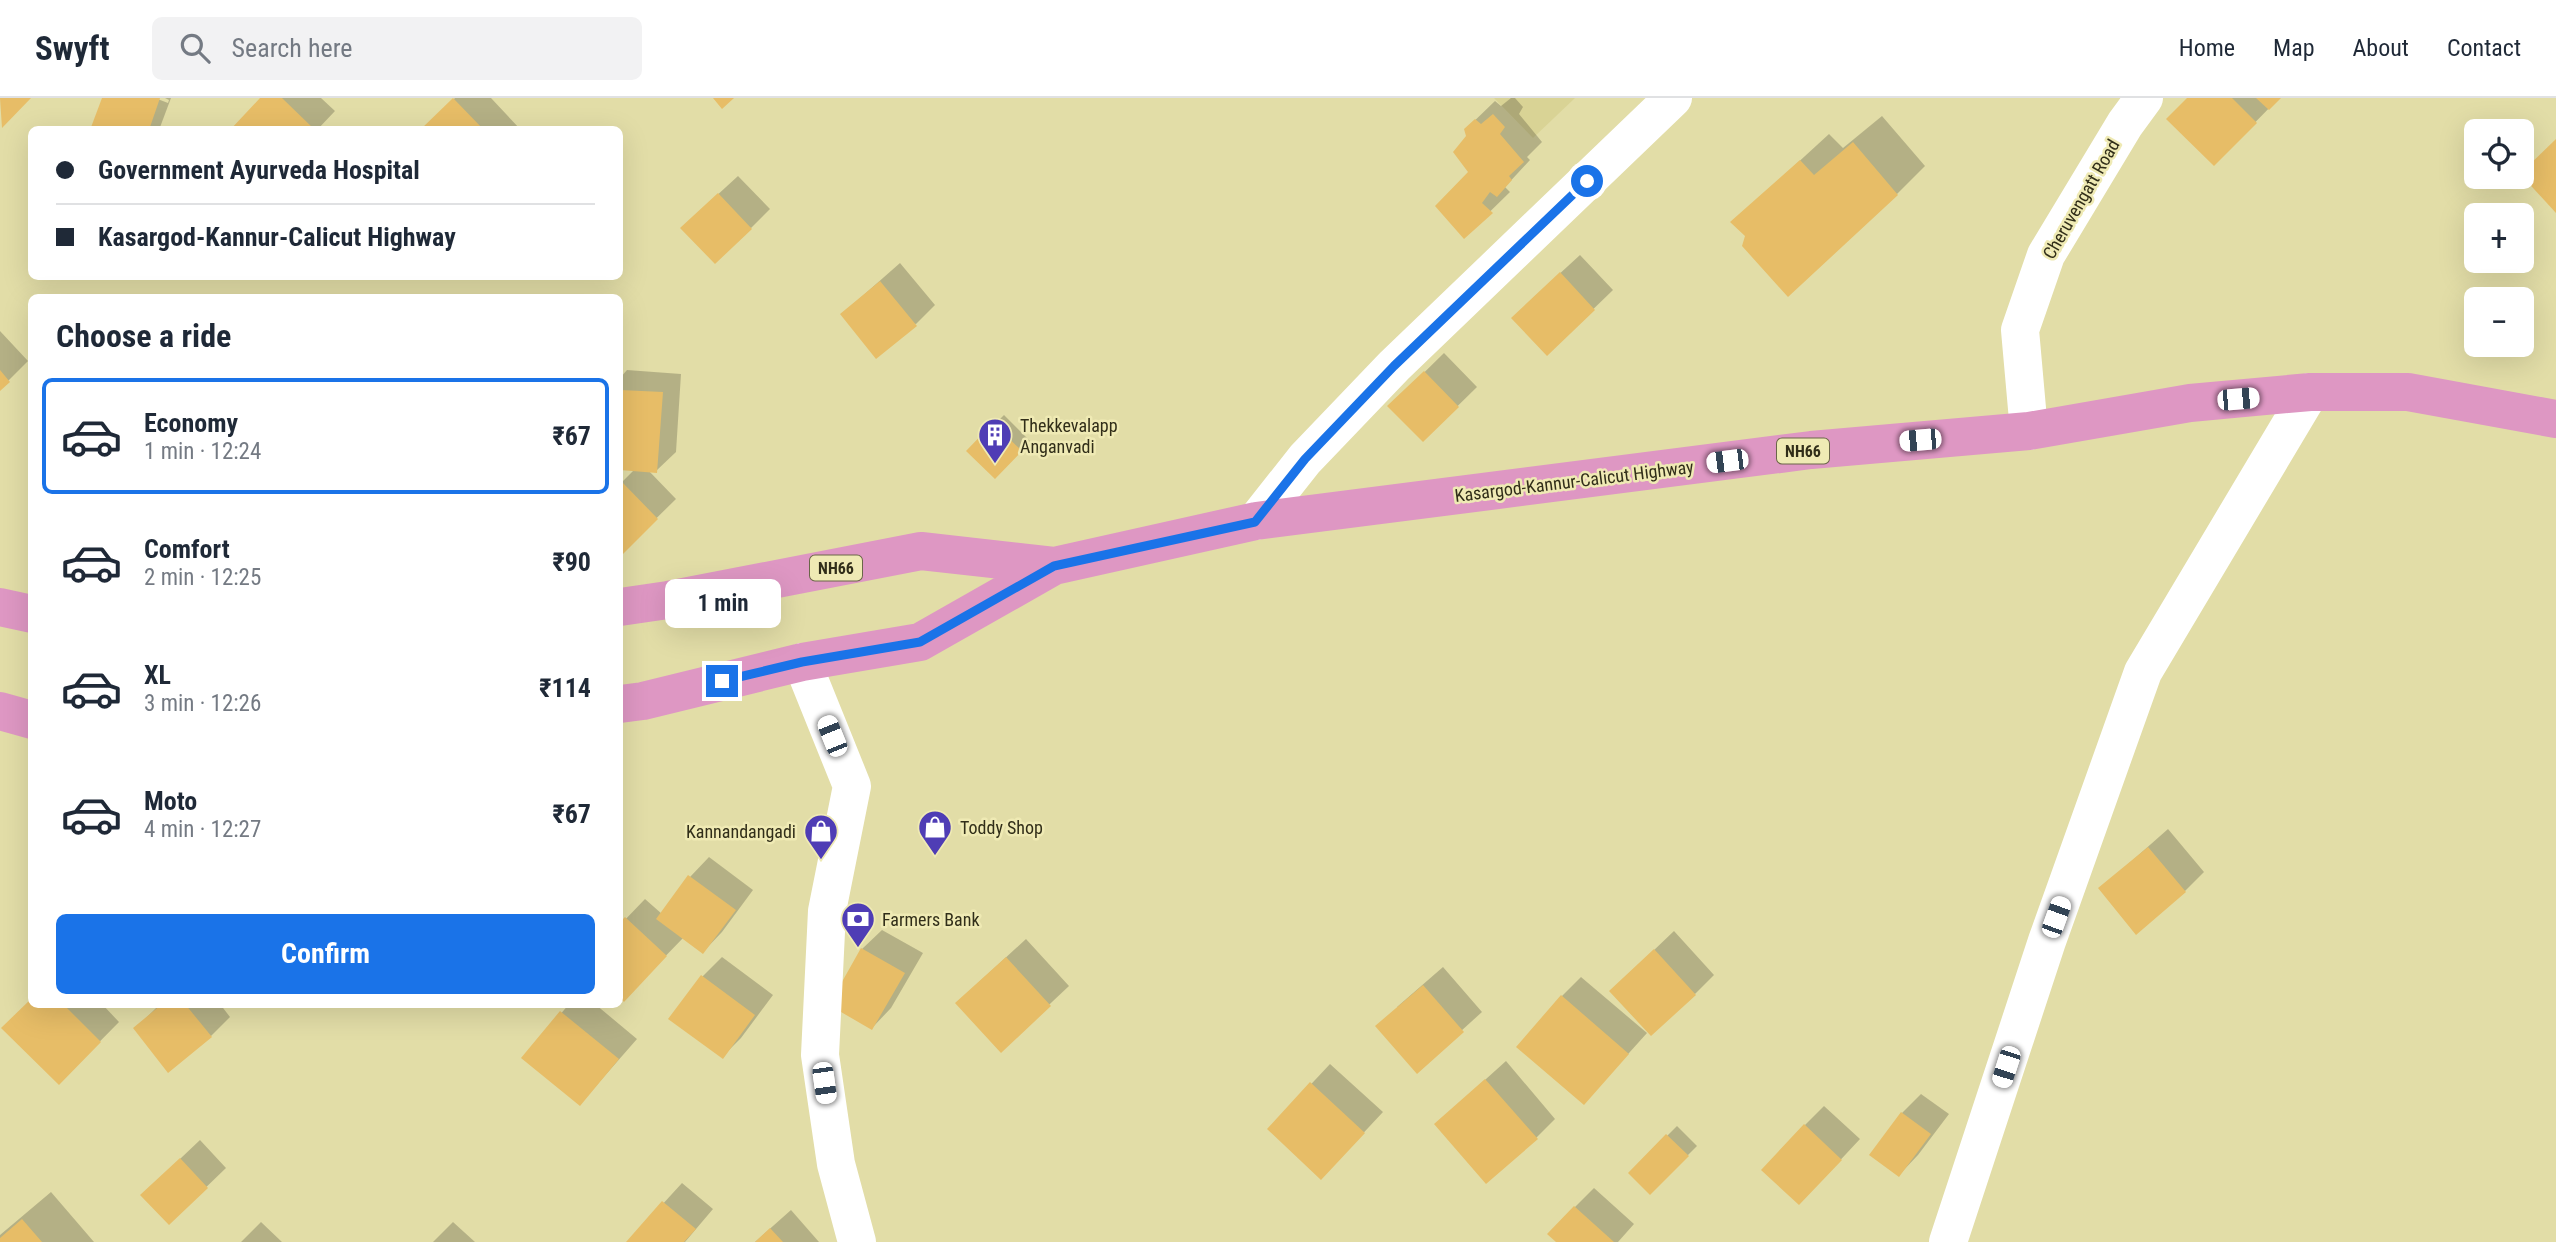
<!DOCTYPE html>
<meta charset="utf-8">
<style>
body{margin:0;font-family:"Roboto Condensed",sans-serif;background:#f2f2f3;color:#1f2937;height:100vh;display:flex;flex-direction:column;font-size:26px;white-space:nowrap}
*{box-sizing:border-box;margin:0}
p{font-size:23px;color:#747a83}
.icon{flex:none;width:38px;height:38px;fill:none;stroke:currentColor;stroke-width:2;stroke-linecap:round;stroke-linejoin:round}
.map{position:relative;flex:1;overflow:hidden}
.drawer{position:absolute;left:28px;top:196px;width:595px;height:714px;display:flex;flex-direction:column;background:#fff;border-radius:10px;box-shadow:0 7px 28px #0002}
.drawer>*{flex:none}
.guide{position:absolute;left:28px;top:28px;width:595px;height:154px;border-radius:10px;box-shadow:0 7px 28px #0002;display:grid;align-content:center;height:154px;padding:0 28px;background:#fff}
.buttons{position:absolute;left:2464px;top:21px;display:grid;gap:14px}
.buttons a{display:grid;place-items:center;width:70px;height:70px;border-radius:10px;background:#fff;box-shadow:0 7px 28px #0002;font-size:35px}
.end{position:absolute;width:32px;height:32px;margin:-16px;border:9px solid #1a73e8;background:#fff;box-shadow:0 0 0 4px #fff}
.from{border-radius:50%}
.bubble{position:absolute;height:49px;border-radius:10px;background:#fff;box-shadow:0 7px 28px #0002;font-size:23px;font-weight:700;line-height:49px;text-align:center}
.car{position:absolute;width:21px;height:42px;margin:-21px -10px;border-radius:9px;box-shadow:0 0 5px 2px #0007;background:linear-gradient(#fff 24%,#345 0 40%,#fff 0 76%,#345 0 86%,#fff 0)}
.guide b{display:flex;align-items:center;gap:24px;height:66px;font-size:26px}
.guide b+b{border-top:2px solid #e0e1e3}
.guide i{width:18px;height:18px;background:#1f2937}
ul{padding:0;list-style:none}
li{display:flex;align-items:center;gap:21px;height:116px;margin:0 14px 10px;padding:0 14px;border:4px solid transparent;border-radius:10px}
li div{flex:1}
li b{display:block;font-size:26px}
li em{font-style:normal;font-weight:700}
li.on{border-color:#1a73e8}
li>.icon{width:63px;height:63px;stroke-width:1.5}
h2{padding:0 28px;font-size:32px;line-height:84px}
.cta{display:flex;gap:14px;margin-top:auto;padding:14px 28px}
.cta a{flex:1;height:80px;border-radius:10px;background:#1a73e8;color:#fff;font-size:28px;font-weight:700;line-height:80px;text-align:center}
header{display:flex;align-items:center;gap:42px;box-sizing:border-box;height:98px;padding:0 35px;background:#fff;border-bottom:2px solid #e0e1e3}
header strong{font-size:33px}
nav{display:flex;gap:38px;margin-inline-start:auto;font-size:24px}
.search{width:490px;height:63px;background:#f2f2f3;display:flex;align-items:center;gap:18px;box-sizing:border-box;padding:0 24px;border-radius:10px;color:#747a83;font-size:26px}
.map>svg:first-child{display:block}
</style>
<header>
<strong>Swyft</strong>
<div class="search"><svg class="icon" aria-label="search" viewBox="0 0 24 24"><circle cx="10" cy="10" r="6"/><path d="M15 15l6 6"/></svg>Search here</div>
<nav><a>Home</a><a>Map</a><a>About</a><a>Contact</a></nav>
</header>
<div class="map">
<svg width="2556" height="1144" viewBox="0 0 2556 1144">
<rect width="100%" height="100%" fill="#e2dda7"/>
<path fill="#d9d395" d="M1494,0H1575L1533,40Z"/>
<path fill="#0003" d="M104,0H155L168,5L169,2L165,0H171L159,32H92Z
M262,0H321L335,13L317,32H233Z
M455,0H491L521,32H422Z
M1511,0H1515L1523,9L1519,16L1542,44L1527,59L1530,62L1505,89L1510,94L1464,139L1470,74L1466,31L1495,3L1501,8Z
M2190,0H2279L2233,47Z
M1882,18L1925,68L1897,96L1747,137L1733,124L1829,36L1843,50Z
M738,78L770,111L751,130L702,111Z
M1580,157L1613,192L1547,256L1532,201Z
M900,165L935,207L916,226L842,216Z
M0,233L28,263L0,291Z
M1444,255L1477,289L1423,342L1390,308Z
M627,272L681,276L676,354L656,373L648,372L676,401L620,456V386L635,371L620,370V280Z
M1004,317L1030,343L995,379L968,353Z
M2168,731L2204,774L2185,793L2100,791Z
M709,759L753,792L722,834L703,854L684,839L623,902L620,898V827L645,801L662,816L690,779Z
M882,832L923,855L891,910L872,930L862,851Z
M1674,833L1714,877L1695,896L1631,874Z
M1026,841L1069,888L1001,952L977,886Z
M722,859L773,897L741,940L722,959L671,921L703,878Z
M1443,869L1482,914L1417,973L1397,909Z
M1581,879L1647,935L1584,1005L1562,898Z
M32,906H102L119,924L59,985Z
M160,906H220L230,919L211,938L135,931Z
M569,906H595L637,941L580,1006L524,960Z
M1506,963L1555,1021L1536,1040L1436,1026Z
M1330,966L1383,1014L1340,1060L1269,1031Z
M1921,996L1949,1016L1918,1057L1899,1077L1902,1015Z
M1824,1008L1860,1041L1818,1086L1805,1027Z
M1677,1028L1697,1048L1650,1095L1630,1075Z
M200,1042L226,1070L169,1125L162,1078Z
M682,1085L713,1111L685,1144H628Z
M1594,1090L1634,1126L1618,1144H1558L1575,1109Z
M51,1094L94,1144H0V1137Z
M791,1112L819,1144H755Z
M261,1124L282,1144H241Z
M453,1124L475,1144H433Z"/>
<path fill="#e7bd67" d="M0,0H31L2,30Z
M102,0H160L149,32H90Z
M260,0H282L315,32H230Z
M453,0L484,32H420Z
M713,0H734L722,11Z
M2187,0H2232L2257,25L2214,68L2166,21Z
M2256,0H2281L2269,12Z
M1493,16L1505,29L1500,36L1524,64L1509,78L1512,82L1497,99L1490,94L1482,105L1493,115L1464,141L1435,108L1468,74L1453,54L1466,38L1464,31L1475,21L1481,26Z
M2556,41V115L2522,78V74Z
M1853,44L1898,97L1788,199L1742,148L1745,138L1730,124L1800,62L1814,77Z
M718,95L752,131L715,166L680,130Z
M1560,174L1595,212L1547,258L1511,220Z
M880,183L917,228L876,261L840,216Z
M0,272L10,284L0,293Z
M1424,273L1459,309L1423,344L1387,308Z
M620,292L663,294L657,375L620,372Z
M993,325L1022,353L995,381L966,353Z
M621,383L658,421L620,459V385Z
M2148,749L2186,794L2136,837L2098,790Z
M688,777L736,812L703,856L656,821Z
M625,819L667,858L624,904L620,900V824Z
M861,850L905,875L872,932L829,907Z
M1654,851L1696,897L1651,938L1609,893Z
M1006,859L1051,908L1001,955L955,905Z
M701,877L755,917L723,961L668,921Z
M1423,887L1464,934L1417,976L1375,928Z
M1561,897L1629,956L1584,1007L1516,949Z
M32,900V906H63L101,944L59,987L1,930Z
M162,906H185L212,939L168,975L133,930Z
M560,913L619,961L580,1008L521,960Z
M1485,981L1538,1041L1486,1086L1434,1026Z
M1310,984L1365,1035L1321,1082L1267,1031Z
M1901,1014L1931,1036L1899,1079L1869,1057Z
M1804,1026L1842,1062L1799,1107L1761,1072Z
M1666,1036L1689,1058L1650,1097L1628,1075Z
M180,1060L208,1090L169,1127L140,1097Z
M662,1103L696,1131L684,1144H626Z
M1574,1108L1614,1144H1556L1547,1136Z
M22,1121L42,1144H0V1140Z
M770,1130L783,1144H755Z"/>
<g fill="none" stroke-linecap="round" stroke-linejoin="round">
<path stroke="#fff" stroke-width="38" d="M2029,333L2020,232L2046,157L2125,26L2144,0
M1256,423L1305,361L1394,268L1673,0
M802,564L852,688L827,813L820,957L836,1066L857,1144
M1948,1144L2047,843L2143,574L2310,294"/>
<path stroke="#de97c3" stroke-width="38" d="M0,509L32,516
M620,509L668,502L921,453L1054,468
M620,606L643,603L802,564L920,544L1054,468L1256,423L1811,352L2029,333L2190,305L2310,294H2408L2556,321
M0,613L32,622"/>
</g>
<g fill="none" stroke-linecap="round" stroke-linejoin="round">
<path stroke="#1a73e8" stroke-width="9" d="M722,583L802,564L920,544L1054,468L1255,424L1305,361L1394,268L1587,83"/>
</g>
<defs>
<g id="building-pin" transform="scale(1.75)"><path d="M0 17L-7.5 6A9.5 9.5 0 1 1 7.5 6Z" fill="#4f3db5" stroke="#efeab4"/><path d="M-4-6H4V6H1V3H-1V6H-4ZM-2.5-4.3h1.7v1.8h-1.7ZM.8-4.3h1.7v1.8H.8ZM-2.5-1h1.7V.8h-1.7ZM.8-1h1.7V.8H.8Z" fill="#fff"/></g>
<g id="shop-pin" transform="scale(1.75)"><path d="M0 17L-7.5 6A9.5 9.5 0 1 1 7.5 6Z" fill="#4f3db5" stroke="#efeab4"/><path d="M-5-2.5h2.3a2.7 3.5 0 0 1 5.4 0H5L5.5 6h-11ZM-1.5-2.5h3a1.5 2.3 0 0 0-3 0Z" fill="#fff"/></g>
<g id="bank-pin" transform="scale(1.75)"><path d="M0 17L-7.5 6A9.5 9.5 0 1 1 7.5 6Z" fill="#4f3db5" stroke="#efeab4"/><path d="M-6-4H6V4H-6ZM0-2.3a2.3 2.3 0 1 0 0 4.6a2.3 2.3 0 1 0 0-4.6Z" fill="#fff"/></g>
</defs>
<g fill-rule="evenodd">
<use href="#building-pin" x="995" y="337"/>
<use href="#shop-pin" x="935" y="729"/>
<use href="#shop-pin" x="821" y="733"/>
<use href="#bank-pin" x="858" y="821"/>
</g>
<g text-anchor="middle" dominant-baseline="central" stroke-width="5" stroke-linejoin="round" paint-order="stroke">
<g fill="#efeab4" stroke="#6a6648" stroke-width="2">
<rect x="1777" y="340.5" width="52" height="25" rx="5"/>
<rect x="810" y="457.5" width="52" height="25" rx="5"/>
</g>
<g font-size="16" font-weight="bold" fill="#312e19">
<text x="1803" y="353">NH66</text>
<text x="836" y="470">NH66</text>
</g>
<g font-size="18" fill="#312e19" stroke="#efeab4">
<text transform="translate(2081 101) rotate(-60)">Cheruvengatt Road</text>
<text transform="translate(1574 383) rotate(-7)">Kasargod-Kannur-Calicut Highway</text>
</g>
<g font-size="18" fill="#312e19" stroke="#efeab4" text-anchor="start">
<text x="1020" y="327">Thekkevalapp<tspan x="1020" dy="21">Anganvadi</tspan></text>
<text x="960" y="729">Toddy Shop</text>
<text x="796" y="733" text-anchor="end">Kannandangadi</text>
<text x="882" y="821">Farmers Bank</text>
</g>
</g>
</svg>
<div class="buttons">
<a><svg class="icon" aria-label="locate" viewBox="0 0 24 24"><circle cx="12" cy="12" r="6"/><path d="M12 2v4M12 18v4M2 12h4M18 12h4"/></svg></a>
<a>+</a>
<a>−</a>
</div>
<i class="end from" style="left:1587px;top:83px"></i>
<i class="end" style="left:722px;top:583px"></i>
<div class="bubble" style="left:665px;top:481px;width:116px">1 min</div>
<i class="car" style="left:2238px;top:301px;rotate:85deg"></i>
<i class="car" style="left:1920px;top:342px;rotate:265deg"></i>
<i class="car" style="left:1727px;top:363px;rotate:263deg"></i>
<i class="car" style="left:832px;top:638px;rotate:338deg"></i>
<i class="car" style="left:2056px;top:819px;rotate:20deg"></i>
<i class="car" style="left:2006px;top:969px;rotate:198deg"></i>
<i class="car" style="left:824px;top:985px;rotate:172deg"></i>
<div class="guide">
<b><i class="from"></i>Government Ayurveda Hospital</b>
<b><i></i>Kasargod-Kannur-Calicut Highway</b>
</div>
<section class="drawer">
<h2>Choose a ride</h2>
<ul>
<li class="on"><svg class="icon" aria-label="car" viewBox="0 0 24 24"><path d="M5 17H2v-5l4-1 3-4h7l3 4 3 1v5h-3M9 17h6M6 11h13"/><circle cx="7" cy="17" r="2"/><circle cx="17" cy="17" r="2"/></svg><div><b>Economy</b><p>1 min · 12:24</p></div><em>₹67</em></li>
<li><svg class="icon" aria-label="car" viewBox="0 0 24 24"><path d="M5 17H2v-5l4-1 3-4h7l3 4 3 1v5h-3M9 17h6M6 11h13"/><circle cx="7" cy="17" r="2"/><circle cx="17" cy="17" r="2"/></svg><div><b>Comfort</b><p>2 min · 12:25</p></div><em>₹90</em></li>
<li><svg class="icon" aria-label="car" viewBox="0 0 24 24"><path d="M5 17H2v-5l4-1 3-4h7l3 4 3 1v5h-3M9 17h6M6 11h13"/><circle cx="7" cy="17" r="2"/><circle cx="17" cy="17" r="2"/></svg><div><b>XL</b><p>3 min · 12:26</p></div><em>₹114</em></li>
<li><svg class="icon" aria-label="car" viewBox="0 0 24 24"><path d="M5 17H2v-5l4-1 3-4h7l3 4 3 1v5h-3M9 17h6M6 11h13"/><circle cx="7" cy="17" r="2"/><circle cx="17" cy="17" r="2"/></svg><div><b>Moto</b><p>4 min · 12:27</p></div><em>₹67</em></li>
</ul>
<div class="cta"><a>Confirm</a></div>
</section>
</div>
